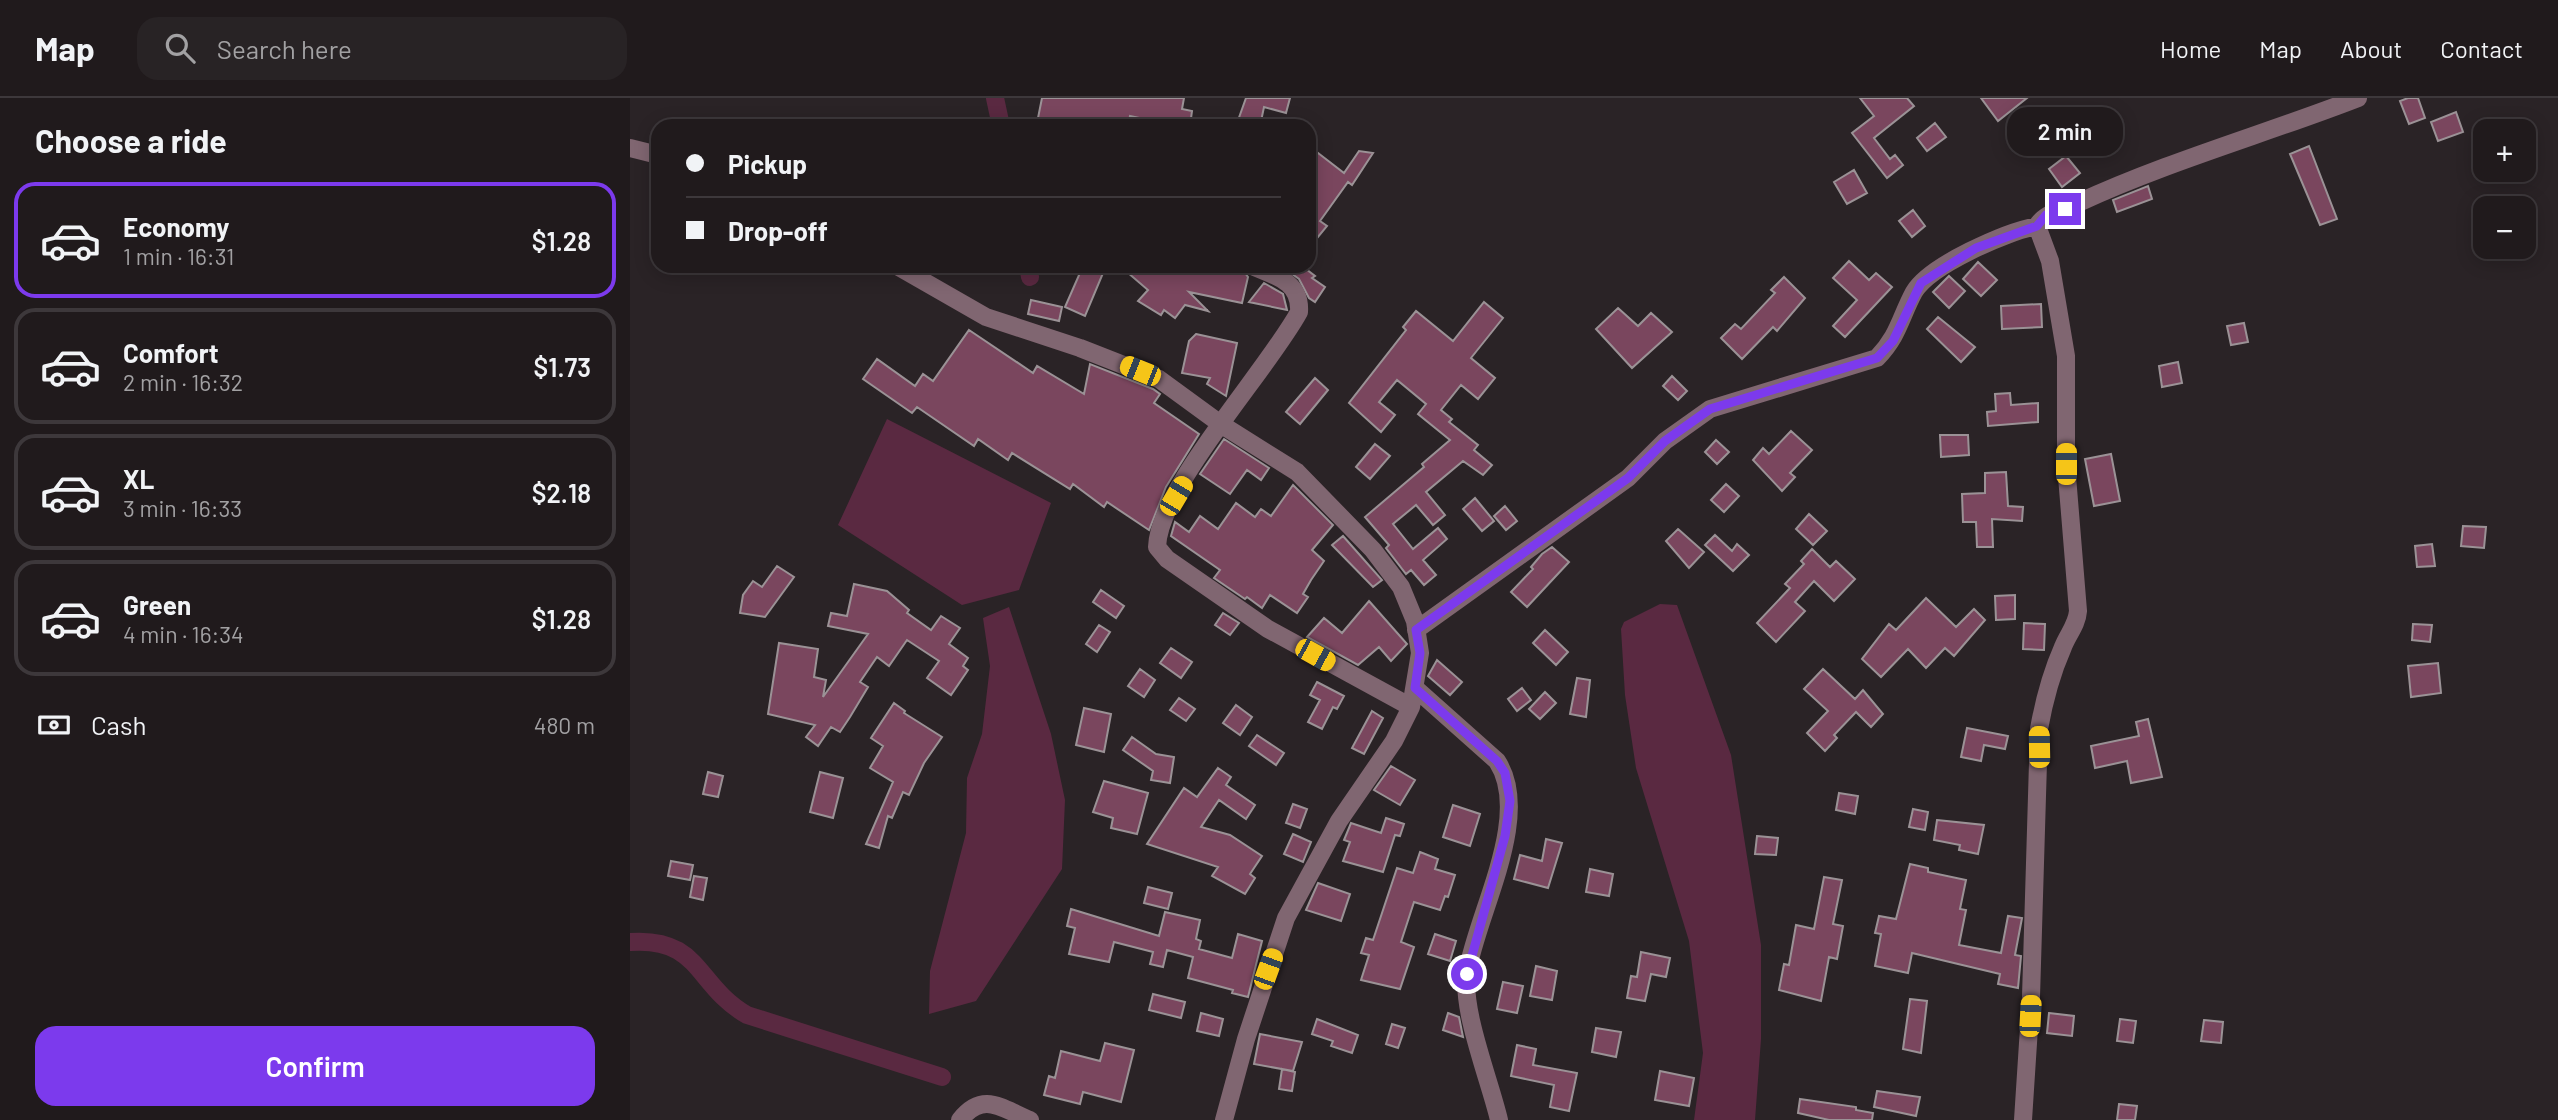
<!DOCTYPE html>
<meta charset="utf-8">
<style>
body{margin:0;font-family:Barlow,sans-serif;background:#282325;color:#f1f3f6;height:100vh;display:flex;flex-direction:column;font-size:26px;white-space:nowrap}
*{box-sizing:border-box;margin:0}
p{font-size:23px;color:#a2a1a3}
.icon{flex:none;width:38px;height:38px;fill:none;stroke:currentColor;stroke-width:2;stroke-linecap:round;stroke-linejoin:round}
.map{position:relative;flex:1;overflow:hidden}
.sheet{display:flex;flex-direction:column;background:#201a1c;width:630px}
.sheet>*{flex:none}
.guide{position:absolute;left:21px;top:21px;width:665px;height:154px;border-radius:21px;box-shadow:0 4px 18px #0003,0 0 0 2px #3d383b;display:grid;align-content:center;height:154px;padding:0 35px;background:#201a1c}
.tools{position:absolute;left:1843px;top:21px;display:grid;gap:14px}
.tools a{display:grid;place-items:center;width:63px;height:63px;border-radius:14px;background:#201a1c;box-shadow:0 4px 18px #0003,0 0 0 2px #3d383b;font-size:35px}
.end{position:absolute;width:32px;height:32px;margin:-16px;border:9px solid #7c3aed;background:#fff;box-shadow:0 0 0 4px #fff}
.from{border-radius:50%}
.bubble{position:absolute;height:49px;border-radius:21px;background:#201a1c;box-shadow:0 4px 18px #0003,0 0 0 2px #3d383b;font-size:23px;font-weight:600;line-height:49px;text-align:center}
.car{position:absolute;width:21px;height:42px;margin:-21px -10px;border-radius:9px;box-shadow:0 0 5px 2px #0007;background:linear-gradient(#f5c518 24%,#345 0 40%,#f5c518 0 76%,#345 0 86%,#f5c518 0)}
.guide b{display:flex;align-items:center;gap:24px;height:66px;font-size:26px}
.guide b+b{border-top:2px solid #3d383b}
.guide i{width:18px;height:18px;background:#f1f3f6}
ul{padding:0;list-style:none}
li{display:flex;align-items:center;gap:21px;height:116px;margin:0 14px 10px;padding:0 21px;border:4px solid #3d383b;border-radius:21px}
li div{flex:1}
li b{display:block;font-size:26px}
li em{font-style:normal;font-weight:600}
li.current{border-color:#7c3aed}
li>.icon{width:63px;height:63px;stroke-width:1.5}
h2{padding:0 35px;font-size:32px;line-height:84px}
.pay{display:flex;align-items:center;gap:18px;height:77px;padding:0 35px;font-size:26px}
.pay p{margin-inline-start:auto}
.primary-button{display:flex;gap:14px;margin-top:auto;padding:14px 35px}
.primary-button a{flex:1;height:80px;border-radius:21px;background:#7c3aed;color:#fff;font-size:28px;font-weight:600;line-height:80px;text-align:center}
header{display:flex;align-items:center;gap:42px;box-sizing:border-box;height:98px;padding:0 35px;background:#201a1c;border-bottom:2px solid #3d383b}
header strong{font-size:33px}
nav{display:flex;gap:38px;margin-inline-start:auto;font-size:24px}
.search{width:490px;height:63px;background:#282325;display:flex;align-items:center;gap:18px;box-sizing:border-box;padding:0 24px;border-radius:21px;color:#a2a1a3;font-size:26px}
main{display:flex;flex:1;min-height:0}
.map>svg:first-child{display:block}
</style>
<header>
<strong>Map</strong>
<div class="search"><svg class="icon" aria-label="search" viewBox="0 0 24 24"><circle cx="10" cy="10" r="6"/><path d="M15 15l6 6"/></svg>Search here</div>
<nav><a>Home</a><a>Map</a><a>About</a><a>Contact</a></nav>
</header>
<main>
<section class="sheet">
<h2>Choose a ride</h2>
<ul>
<li class="current"><svg class="icon" aria-label="car" viewBox="0 0 24 24"><path d="M5 17H2v-5l4-1 3-4h7l3 4 3 1v5h-3M9 17h6M6 11h13"/><circle cx="7" cy="17" r="2"/><circle cx="17" cy="17" r="2"/></svg><div><b>Economy</b><p>1 min · 16:31</p></div><em>$1.28</em></li>
<li><svg class="icon" aria-label="car" viewBox="0 0 24 24"><path d="M5 17H2v-5l4-1 3-4h7l3 4 3 1v5h-3M9 17h6M6 11h13"/><circle cx="7" cy="17" r="2"/><circle cx="17" cy="17" r="2"/></svg><div><b>Comfort</b><p>2 min · 16:32</p></div><em>$1.73</em></li>
<li><svg class="icon" aria-label="car" viewBox="0 0 24 24"><path d="M5 17H2v-5l4-1 3-4h7l3 4 3 1v5h-3M9 17h6M6 11h13"/><circle cx="7" cy="17" r="2"/><circle cx="17" cy="17" r="2"/></svg><div><b>XL</b><p>3 min · 16:33</p></div><em>$2.18</em></li>
<li><svg class="icon" aria-label="car" viewBox="0 0 24 24"><path d="M5 17H2v-5l4-1 3-4h7l3 4 3 1v5h-3M9 17h6M6 11h13"/><circle cx="7" cy="17" r="2"/><circle cx="17" cy="17" r="2"/></svg><div><b>Green</b><p>4 min · 16:34</p></div><em>$1.28</em></li>
</ul>
<div class="pay"><svg class="icon" aria-label="cash" viewBox="0 0 24 24"><path d="M3 7h18v10H3z"/><circle cx="12" cy="12" r="2"/></svg>Cash<p>480 m</p></div>
<div class="primary-button"><a>Confirm</a></div>
</section>
<div class="map">
<svg width="1928" height="1022" viewBox="0 0 1928 1022">
<rect width="100%" height="100%" fill="#2a2326"/>
<path fill="#5a2941" d="M257,321L421,405L389,492L332,507L208,427Z
M1030,506L1047,507L1101,657L1131,847V941L1125,1022H1064L1073,955L1059,843L1006,670L995,597L991,531L994,524Z
M379,509L421,636L435,702L432,771L346,903L299,916L300,873L336,735L337,680L352,636L360,568L353,520Z"/>
<g fill="none" stroke-linecap="round" stroke-linejoin="round">
<path stroke="#5a2941" stroke-width="18" d="M365,0L371,28
M398,168L400,179
M0,844C71,839 65,887 117,917L312,979"/>
</g>
<path fill="#7a465e" stroke="#9b9296" stroke-width="2" d="M412,0H554L552,11L562,13L560,28H527L528,24L500,18L498,28L467,24L466,28H421L422,23L408,20Z
M616,0H660L656,15L634,9L630,28H606Z
M1230,0H1277L1284,8L1244,40L1260,61L1265,57L1273,67L1257,80L1222,35L1244,18Z
M1351,0H1397L1368,23Z
M1778,0H1788L1795,20L1779,26L1770,3Z
M1826,14L1833,34L1808,43L1801,24Z
M1305,25L1316,39L1297,53L1287,40Z
M679,48L714,75L729,53L743,55L722,87L718,84L690,123L697,128L679,150Z
M1679,48L1707,121L1690,127L1660,56Z
M1436,58L1450,75L1432,89L1419,71Z
M1224,72L1237,95L1217,106L1204,84Z
M1518,88L1522,101L1487,114L1483,102Z
M1283,112L1295,128L1282,139L1269,123Z
M1219,163L1239,182L1246,175L1262,189L1215,239L1203,228L1227,202L1203,180Z
M1348,164L1367,182L1351,198L1333,181Z
M453,168H476L455,218L435,209Z
M490,168H603L611,170L618,179L612,205L559,194L578,213L555,207L545,220L534,212L531,217L508,203L518,192Z
M651,168H672L685,178L682,180L695,189L685,204L679,200L669,181Z
M1319,178L1335,193L1319,210L1303,194Z
M1154,179L1175,200L1147,233L1143,229L1112,261L1091,240L1105,226L1111,231L1145,195L1141,192Z
M634,185L653,196L657,212L619,204Z
M401,202L432,209L429,223L398,216Z
M854,204L873,220L841,260L865,280L848,301L831,287L811,312L822,321L819,324L848,347L844,352L862,367L853,377L833,363L796,394L815,417L803,427L786,407L763,426L783,451L808,430L817,441L793,462L806,477L794,487L781,472L776,476L756,450L759,447L735,419L794,369L792,366L820,342L788,316L796,306L767,282L749,304L765,317L751,334L719,305L776,232L773,229L786,213L823,243Z
M1411,206L1412,229L1372,231L1371,208Z
M988,210L1008,228L1021,215L1042,234L1002,270L966,231Z
M1308,219L1345,249L1331,264L1297,231Z
M1614,225L1618,244L1601,247L1597,228Z
M339,232L403,275L407,268L454,296L460,266L523,291L530,296L524,305L569,336L536,389L519,432L477,404L474,409L443,386L440,391L382,355L378,362L348,341L344,348L287,309L282,315L233,281L247,261L285,288L293,276L303,283Z
M566,236L607,245L596,298L577,286L580,280L552,275L559,243Z
M1548,264L1552,285L1532,289L1529,268Z
M1042,278L1057,293L1048,302L1033,288Z
M685,280L698,292L670,326L656,314Z
M1380,295L1381,307L1408,305V324L1358,328L1357,314L1366,313L1365,296Z
M1161,333L1182,352L1160,375L1165,379L1152,393L1123,362L1133,350L1139,356Z
M1310,337H1338L1339,357L1311,359Z
M594,341L639,370L631,382L617,372L600,396L570,376Z
M1086,342L1099,354L1087,366L1075,354Z
M745,346L760,358L740,381L726,369Z
M1481,356L1490,403L1464,408L1455,361Z
M1376,374L1378,408L1393,409L1392,423L1362,421L1363,449H1347L1346,424H1333L1332,396L1355,395V375Z
M1096,386L1109,398L1094,414L1081,402Z
M663,387L703,427L682,452L694,463L681,482L673,496L678,499L667,515L640,497L632,510L617,499L615,501L584,480L590,472L541,438L545,424L559,434L570,418L588,431L606,405L625,419L631,411L641,418Z
M845,400L864,423L852,433L833,411Z
M875,408L887,423L876,432L864,418Z
M1179,416L1197,433L1183,447L1166,431Z
M1833,428L1856,429L1854,450L1831,448Z
M1048,431L1074,454L1059,470L1036,443Z
M1085,437L1102,453L1107,446L1119,457L1103,473L1075,447Z
M713,438L752,482L743,489L702,447Z
M1802,446L1805,468L1787,469L1785,448Z
M922,449L939,464L897,509L881,494L903,471L901,469L912,456Z
M1182,451L1200,469L1206,463L1225,481L1204,503L1184,483L1165,504L1175,513L1146,544L1127,525L1160,490L1155,486L1174,466L1171,463Z
M147,468L164,479L135,519L110,515L113,497L123,483L132,489Z
M224,486L257,493L279,512L277,515L301,532L311,518L330,530L319,546L338,560L333,568L338,572L321,597L297,580L309,563L277,542L259,568L247,559L230,584L238,589L220,619L210,634L201,629L188,648L176,639L185,627L138,616L149,545L188,551L184,579L196,582L193,599L238,536L198,528L201,515L217,518Z
M471,492L494,508L486,520L463,504Z
M1385,497V521L1366,522L1365,498Z
M1296,500L1326,529L1344,511L1355,522L1324,558L1315,550L1296,570L1278,551L1251,579L1232,561L1259,526L1266,532Z
M739,503L777,546L761,563L749,549L728,567L677,539L694,520L712,535Z
M593,515L609,525L600,537L585,527Z
M1394,525L1415,526L1414,552L1393,551Z
M1783,526L1802,527L1800,544L1782,542Z
M469,527L480,534L467,554L456,546Z
M915,532L938,554L926,567L903,545Z
M541,550L562,564L551,580L530,565Z
M807,562L832,584L820,597L798,578Z
M1808,565L1811,595L1781,599L1778,568Z
M510,571L525,582L514,599L498,588Z
M1193,571L1225,601L1233,592L1253,616L1241,629L1226,614L1204,637L1207,640L1195,653L1177,635L1198,613L1174,591Z
M947,580L960,582L956,619L940,616Z
M687,584L714,598L707,611L703,609L692,631L678,624L690,602L680,597Z
M892,590L901,602L887,613L878,601Z
M915,594L926,605L910,621L899,611Z
M549,600L565,611L556,623L540,612Z
M264,605L275,613L274,615L312,639L294,665L279,697L273,694L262,720L258,718L249,750L236,746L263,684L240,670L253,648L241,640Z
M606,607L622,619L610,637L593,625Z
M454,610L481,616L474,654L446,647Z
M742,613L753,620L734,656L722,650Z
M1518,621L1532,679L1501,685L1497,663L1465,670L1461,648L1509,638L1506,624Z
M1337,630L1378,638L1375,651L1354,647L1351,663L1331,659Z
M627,637L654,655L646,667L619,648Z
M502,639L526,656L544,659L540,685L521,682L523,673L493,652Z
M761,668L785,682L770,707L744,692Z
M588,670L601,679L596,687L625,707L616,721L589,702L571,729L600,737L632,758L620,776L625,780L615,796L582,778L588,769L517,746L554,690L567,699Z
M78,674L93,678L88,699L73,696Z
M190,674L213,680L203,720L180,714Z
M474,683L518,695L507,736L481,730L483,720L463,714Z
M1209,695L1228,698L1225,716L1206,712Z
M663,706L677,711L670,730L656,725Z
M823,707L850,716L840,748L813,739Z
M1283,711L1298,714L1295,732L1279,729Z
M756,720L774,726L770,738L765,737L753,774L713,763L720,744L714,742L721,725L751,735Z
M1307,722L1354,727L1348,756L1329,752L1330,747L1304,742Z
M663,736L681,744L673,764L654,756Z
M1127,738L1148,740L1146,757L1125,756Z
M916,741L932,745L918,790L884,781L890,757L912,763Z
M790,754L808,761L805,771L825,777L818,799L815,798L810,812L784,804L771,844L784,849L770,891L731,882L739,857L731,855L736,840L743,842L767,770L783,775Z
M41,763L63,767L60,782L38,778Z
M1280,766L1298,770V774L1336,782L1330,811L1336,812L1329,847L1371,855L1378,818L1392,820L1385,857L1391,858L1388,890L1368,886L1370,876L1282,855L1278,875L1245,868L1251,836L1245,835L1249,818L1266,821Z
M960,771L983,776L979,798L956,794Z
M64,778L77,780L73,802L60,799Z
M1194,779L1212,782L1203,826L1213,828L1207,861L1199,859L1191,903L1149,892L1154,866L1159,867L1166,827L1184,831Z
M688,785L720,796L711,823L676,812Z
M518,789L542,795L538,811L514,805Z
M441,811L529,838L535,814L570,822L566,841L571,843L569,851L602,860L608,836L632,843L618,899L602,895L603,892L558,880L563,859L537,852L533,869L520,866L523,854L484,844L479,864L439,856L445,830L437,828Z
M805,836L826,843L820,863L798,856Z
M1011,854L1040,860L1036,879L1021,876L1015,903L997,900L1001,878L1007,879Z
M906,868L927,873L922,902L900,898Z
M873,884L893,888L887,915L867,911Z
M523,896L555,904L551,920L519,912Z
M1280,901L1297,903L1291,955L1273,951Z
M571,915L593,921L589,938L567,933Z
M818,915L829,919L833,939L813,932Z
M1419,915L1444,918L1442,938L1417,935Z
M687,921L728,937L722,955L701,948L703,943L682,936Z
M1490,921L1506,923L1503,945L1487,943Z
M1574,922L1593,924L1591,945L1571,943Z
M762,926L775,930L768,950L756,946Z
M966,930L991,934L986,959L962,954Z
M630,936L672,944L663,973L624,966Z
M475,945L504,952L491,1004L453,994L450,1006L414,997L419,978L425,980L431,953L470,963Z
M887,947L906,951L903,967L947,975L939,1013L920,1009L924,987L881,978Z
M652,971L665,974L662,993L649,991Z
M1030,973L1064,980L1059,1008L1025,1002Z
M1247,993L1290,999L1286,1018L1244,1009Z
M1170,1001L1226,1009V1012L1243,1015L1242,1022H1199L1168,1015Z
M1489,1006L1507,1008L1505,1022H1487Z"/>
<g fill="none" stroke-linecap="round" stroke-linejoin="round">
<path stroke="#806671" stroke-width="18" d="M0,50L28,57
M267,168L356,219L450,250L529,281L592,327L667,374L743,452L771,489L785,523L790,555L781,609L764,643L709,723L656,820L616,941L594,1022
M622,168C646,178 671,184 669,214C637,273 529,389 527,449L537,461L638,531L781,609
M786,532L998,380L1035,343L1080,311L1247,260C1269,237 1270,220 1284,194C1300,167 1376,134 1407,128
M785,590L867,663C903,718 847,815 837,875C831,912 860,983 869,1022
M330,1022C353,993 371,1010 400,1022
M1393,1022L1401,899L1409,631C1414,603 1421,576 1433,549C1438,536 1447,527 1448,513L1436,366V258L1420,163L1407,128C1415,114 1433,112 1448,105C1539,63 1635,36 1728,0"/>
</g>
<g fill="none" stroke-linecap="round" stroke-linejoin="round">
<path stroke="#7c3aed" stroke-width="9" d="M837,876L875,738L880,703L875,675L867,663L785,590L790,555L786,532L998,380L1035,343L1080,311L1247,260L1263,243L1291,185L1346,150L1407,128L1416,117L1435,111"/>
</g>
</svg>
<div class="tools">
<a>+</a>
<a>−</a>
</div>
<i class="end from" style="left:837px;top:876px"></i>
<i class="end" style="left:1435px;top:111px"></i>
<div class="bubble" style="left:1377px;top:9px;width:116px">2 min</div>
<i class="car" style="left:510px;top:273px;rotate:292deg"></i>
<i class="car" style="left:1436px;top:366px;rotate:0deg"></i>
<i class="car" style="left:546px;top:398px;rotate:31deg"></i>
<i class="car" style="left:685px;top:557px;rotate:119deg"></i>
<i class="car" style="left:1409px;top:649px;rotate:359deg"></i>
<i class="car" style="left:638px;top:871px;rotate:20deg"></i>
<i class="car" style="left:1400px;top:918px;rotate:3deg"></i>
<div class="guide">
<b><i class="from"></i>Pickup</b>
<b><i></i>Drop-off</b>
</div>
</div>
</main>
